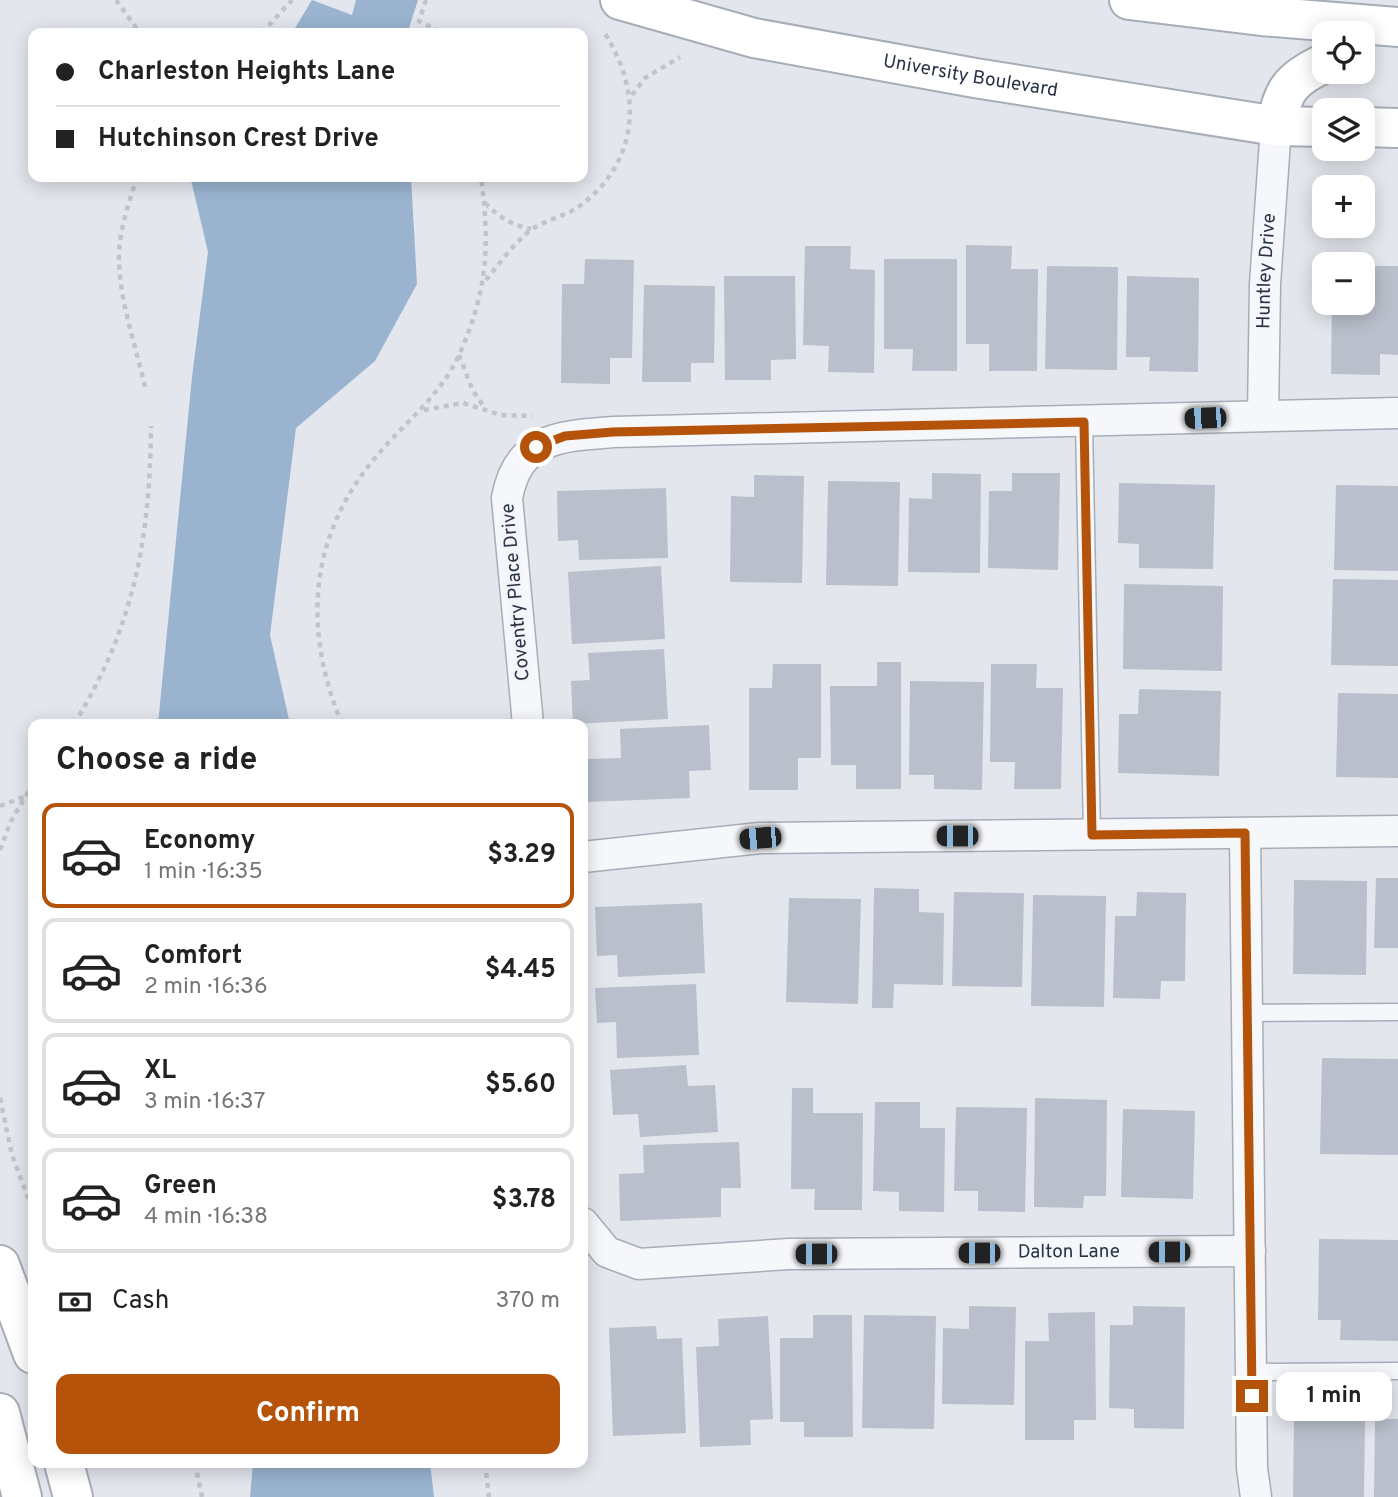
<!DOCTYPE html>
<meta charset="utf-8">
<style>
body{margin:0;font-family:Overpass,sans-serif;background:#f2f2f2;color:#222;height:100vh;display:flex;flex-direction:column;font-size:26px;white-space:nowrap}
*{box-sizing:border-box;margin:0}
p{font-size:23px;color:#767676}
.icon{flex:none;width:38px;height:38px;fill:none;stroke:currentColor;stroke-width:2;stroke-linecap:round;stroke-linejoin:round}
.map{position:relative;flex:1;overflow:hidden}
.panel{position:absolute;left:28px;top:719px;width:560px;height:749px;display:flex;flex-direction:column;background:#fff;border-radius:14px;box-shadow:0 4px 18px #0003}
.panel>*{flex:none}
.hud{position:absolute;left:28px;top:28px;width:560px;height:154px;border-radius:14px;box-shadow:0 4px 18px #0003;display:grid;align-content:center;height:154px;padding:0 28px;background:#fff}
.buttons{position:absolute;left:1312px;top:21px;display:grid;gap:14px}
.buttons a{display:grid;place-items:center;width:63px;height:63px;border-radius:14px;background:#fff;box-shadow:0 4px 18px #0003;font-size:35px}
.end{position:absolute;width:32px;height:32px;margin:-16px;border:9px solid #b45309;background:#fff;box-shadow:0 0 0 4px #fff}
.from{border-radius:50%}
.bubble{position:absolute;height:49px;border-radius:14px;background:#fff;box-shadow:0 4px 18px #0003;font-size:23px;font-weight:700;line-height:49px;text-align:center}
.car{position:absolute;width:21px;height:42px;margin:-21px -10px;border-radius:9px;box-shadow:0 0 5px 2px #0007;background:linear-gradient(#222 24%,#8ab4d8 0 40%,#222 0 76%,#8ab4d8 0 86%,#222 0)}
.hud b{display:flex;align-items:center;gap:24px;height:66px;font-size:26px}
.hud b+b{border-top:2px solid #e0e0e0}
.hud i{width:18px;height:18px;background:#222}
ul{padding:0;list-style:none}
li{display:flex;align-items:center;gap:21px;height:105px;margin:0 14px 10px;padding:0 14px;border:4px solid #e0e0e0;border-radius:14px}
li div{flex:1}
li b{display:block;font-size:26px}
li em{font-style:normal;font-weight:700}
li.current{border-color:#b45309}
li>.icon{width:63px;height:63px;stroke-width:1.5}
h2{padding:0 28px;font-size:32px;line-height:84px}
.pay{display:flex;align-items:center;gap:18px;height:77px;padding:0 28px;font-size:26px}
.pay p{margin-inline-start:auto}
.button{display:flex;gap:14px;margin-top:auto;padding:14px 28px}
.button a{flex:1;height:80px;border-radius:14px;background:#b45309;color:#fff;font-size:28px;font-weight:700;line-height:80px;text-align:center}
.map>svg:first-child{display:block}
</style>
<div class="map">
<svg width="1398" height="1497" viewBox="0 0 1398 1497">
<rect width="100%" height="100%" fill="#e3e6ec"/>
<path fill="#9ab4d0" d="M312,0L352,15L356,0H418L409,28L417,33H292Z
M193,177H411L417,284L375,361L296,428L270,635L290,724H158L192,377L208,252L191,180Z
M253,1463H430L434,1497H250Z"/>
<path fill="#b9bfcb" d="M966,245L1012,246L1011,269H1038L1037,371H989V344H966Z
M805,246H851L850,269L875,270L874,373L828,372L829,346L803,345Z
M585,259L634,260L632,358H610V384L561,383L562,284H584Z
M884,259H957V371H912L913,349H884Z
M1047,266L1118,267L1117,370L1045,369Z
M1369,266H1398V355L1380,354V375L1331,374L1332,303H1363V282H1369Z
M724,276H795L796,359L771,360V380H725Z
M1127,276L1199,278L1198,372L1149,371L1150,357H1126Z
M644,285L715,286L714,363H691V382H642Z
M932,473L981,474L980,573L908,572L909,498L932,499Z
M1012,473H1060L1058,570L988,568L989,491H1012Z
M754,475L804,476L802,583L730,582L731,496L754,497Z
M828,481L900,482L898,586L826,585Z
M1119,483L1215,485L1213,569L1139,568V544L1118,543Z
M1336,485L1398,486V571L1334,570Z
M666,488L668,558L579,560L578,540L558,541L557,491Z
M661,566L665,639L572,644L568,572Z
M1333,579L1398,580V666L1331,665Z
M1124,584L1223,586L1222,671L1123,669Z
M664,649L668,719L573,724L571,681L590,680L588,653Z
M877,662H901V789H856V765H831L830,686H877Z
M773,664H821V758H798V790H749V688H772Z
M991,664H1037L1036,688H1063L1061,789H1014L1015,762H990Z
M910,681L984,682L982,790L934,789V775H909Z
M1139,689L1221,691L1219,776L1118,773L1119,714H1138Z
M1338,693L1398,694V778L1336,777Z
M709,725L711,770L689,771L690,798L587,802L585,759L621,758L620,729Z
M1376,878H1398V948H1374Z
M1294,880L1367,881L1366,975L1293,974Z
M874,888L919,889V912L944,913L943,985L894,984L893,1008H872Z
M954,892L1024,893L1022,987L952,986Z
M1137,892L1186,893L1185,981H1161L1160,999L1113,998L1115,916H1136Z
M1033,895L1106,896L1104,1007L1031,1006Z
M789,898L861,899L858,1004L786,1002Z
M702,903L705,973L618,977L617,955L597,956L595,907Z
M696,984L699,1055L617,1058L616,1022L597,1023L595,988Z
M1322,1058L1398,1059V1155L1320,1154Z
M686,1065L688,1086L715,1085L718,1132L640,1137L638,1114L613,1115L610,1070Z
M792,1088H813V1113H863L862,1210H814L815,1189H791Z
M1035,1098L1107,1100L1106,1196H1084L1083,1208L1034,1207Z
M875,1102H920V1128H945L944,1212L899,1211V1192L873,1191Z
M956,1107L1027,1108L1025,1212L978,1211V1191H954Z
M1123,1109L1195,1111L1193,1199L1121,1197Z
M739,1142L741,1188H721V1217L620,1221L619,1174L644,1173L643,1145Z
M1319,1239L1398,1240V1341L1340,1340L1341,1320H1318Z
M969,1306L1016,1307L1014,1405L942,1404L943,1328L969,1329Z
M1133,1306L1185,1307L1184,1429L1134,1428V1409L1109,1408L1110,1325H1133Z
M1095,1312L1096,1420H1074V1440H1025V1341H1049L1048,1313Z
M813,1315H852L853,1437H804V1422H780V1338H813Z
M864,1315L936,1316L934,1429L862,1428Z
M768,1316L773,1419L750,1420L751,1445L700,1447L696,1347L719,1346L718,1319Z
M656,1326L657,1339L682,1338L686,1433L613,1436L609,1328Z
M1294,1419L1365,1420L1364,1497H1293Z
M1375,1419H1398V1497H1374Z"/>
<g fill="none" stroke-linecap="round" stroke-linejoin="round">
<g stroke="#a7adb7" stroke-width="19">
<path id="lane" d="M1084,422L1092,835
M1248,1013L1398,1012
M1252,1372L1398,1371"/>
</g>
<g stroke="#a7adb7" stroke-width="33">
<g id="street">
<path id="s1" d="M1263,416L1265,284L1276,126"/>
<path d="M528,724L507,498C518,437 561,436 613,432L1398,413"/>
<path d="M1245,833L1252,1468L1256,1497"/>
<path d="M583,857L760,838L1398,831"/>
<path id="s2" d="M583,1223L607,1252L639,1264L789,1254L1250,1251"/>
</g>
</g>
<g stroke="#a7adb7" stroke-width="42">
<g id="secondary">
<path id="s3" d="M620,0L754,38L975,78L1276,126L1325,127"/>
<path d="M1129,0L1261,16L1398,27"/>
<path d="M1276,126C1283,90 1290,79 1325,63"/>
<path d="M1363,127L1398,128"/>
<path d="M0,1265L33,1354"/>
<path d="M0,1413L22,1497"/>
<path d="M64,1463L73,1497"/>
</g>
</g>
<path stroke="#c0c4cb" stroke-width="4.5" stroke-dasharray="5 5" stroke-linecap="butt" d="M116,0L140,33
M426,0L419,21L443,33
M262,33L292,0
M632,95L645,78L680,57
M137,177C129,203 118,233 119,261C120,303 136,346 145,387
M485,203C499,217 511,225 531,229
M486,280C499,264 512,246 528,232C543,220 565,217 581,205C639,161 643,93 605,34
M459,355L473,391L485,408
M424,410L463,403L501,415L532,416
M74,724C134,627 150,539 151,426
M342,724C305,636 307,546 367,468C397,428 439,400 460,353C488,289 490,245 481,177
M0,806L24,797
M0,850L11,821L33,784
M0,1098L12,1155L33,1211
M195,1463L202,1497
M485,1463L489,1497"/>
<use href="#lane" stroke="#f6f7fa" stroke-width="16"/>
<use href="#street" stroke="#f6f7fa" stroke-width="30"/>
<use href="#secondary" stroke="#fff" stroke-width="38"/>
</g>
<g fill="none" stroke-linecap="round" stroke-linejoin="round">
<path stroke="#b45309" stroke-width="9" d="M536,447L565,436L613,432L1084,422L1092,835L1245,833L1252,1396"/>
</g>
<g text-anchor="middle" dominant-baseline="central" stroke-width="7" stroke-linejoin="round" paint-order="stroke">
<g font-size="19" fill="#283347" stroke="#f3f5f9">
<text stroke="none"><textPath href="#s3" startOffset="359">University Boulevard</textPath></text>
<text stroke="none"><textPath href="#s1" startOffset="145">Huntley Drive</textPath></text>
<text transform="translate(516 592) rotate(-95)">Coventry Place Drive</text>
<text stroke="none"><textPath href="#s2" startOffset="502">Dalton Lane</textPath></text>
</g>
</g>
</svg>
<div class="buttons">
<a><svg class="icon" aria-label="locate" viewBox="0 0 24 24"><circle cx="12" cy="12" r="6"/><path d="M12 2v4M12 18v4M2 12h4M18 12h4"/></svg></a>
<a><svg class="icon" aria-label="layers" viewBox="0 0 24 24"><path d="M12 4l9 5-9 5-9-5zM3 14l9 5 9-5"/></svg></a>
<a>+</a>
<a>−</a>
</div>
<i class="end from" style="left:536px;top:447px"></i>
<i class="end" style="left:1252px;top:1396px"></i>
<div class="bubble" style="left:1276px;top:1372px;width:116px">1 min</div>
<i class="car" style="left:1205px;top:418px;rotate:268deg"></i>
<i class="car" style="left:957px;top:836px;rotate:270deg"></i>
<i class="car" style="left:760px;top:838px;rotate:265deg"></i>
<i class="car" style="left:1169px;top:1252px;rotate:270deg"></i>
<i class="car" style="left:979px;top:1253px;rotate:270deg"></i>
<i class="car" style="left:816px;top:1254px;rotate:270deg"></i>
<div class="hud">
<b><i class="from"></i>Charleston Heights Lane</b>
<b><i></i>Hutchinson Crest Drive</b>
</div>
<section class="panel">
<h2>Choose a ride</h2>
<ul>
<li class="current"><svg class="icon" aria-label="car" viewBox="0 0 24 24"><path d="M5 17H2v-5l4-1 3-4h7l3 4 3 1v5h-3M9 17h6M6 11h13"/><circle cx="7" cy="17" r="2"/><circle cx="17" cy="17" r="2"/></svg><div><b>Economy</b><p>1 min · 16:35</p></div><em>$3.29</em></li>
<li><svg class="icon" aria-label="car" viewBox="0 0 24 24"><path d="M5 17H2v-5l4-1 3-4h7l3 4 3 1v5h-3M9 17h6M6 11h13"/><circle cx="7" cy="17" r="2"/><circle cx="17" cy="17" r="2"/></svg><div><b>Comfort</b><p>2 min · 16:36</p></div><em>$4.45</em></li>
<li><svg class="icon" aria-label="car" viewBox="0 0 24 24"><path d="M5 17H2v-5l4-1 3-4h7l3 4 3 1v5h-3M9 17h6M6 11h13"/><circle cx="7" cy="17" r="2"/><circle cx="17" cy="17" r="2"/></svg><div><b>XL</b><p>3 min · 16:37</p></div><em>$5.60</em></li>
<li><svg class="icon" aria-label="car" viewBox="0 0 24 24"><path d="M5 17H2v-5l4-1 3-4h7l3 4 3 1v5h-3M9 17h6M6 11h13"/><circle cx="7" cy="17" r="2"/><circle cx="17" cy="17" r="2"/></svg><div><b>Green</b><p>4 min · 16:38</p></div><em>$3.78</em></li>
</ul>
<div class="pay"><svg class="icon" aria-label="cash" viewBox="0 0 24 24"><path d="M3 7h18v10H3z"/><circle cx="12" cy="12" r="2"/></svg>Cash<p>370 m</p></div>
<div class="button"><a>Confirm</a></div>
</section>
</div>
